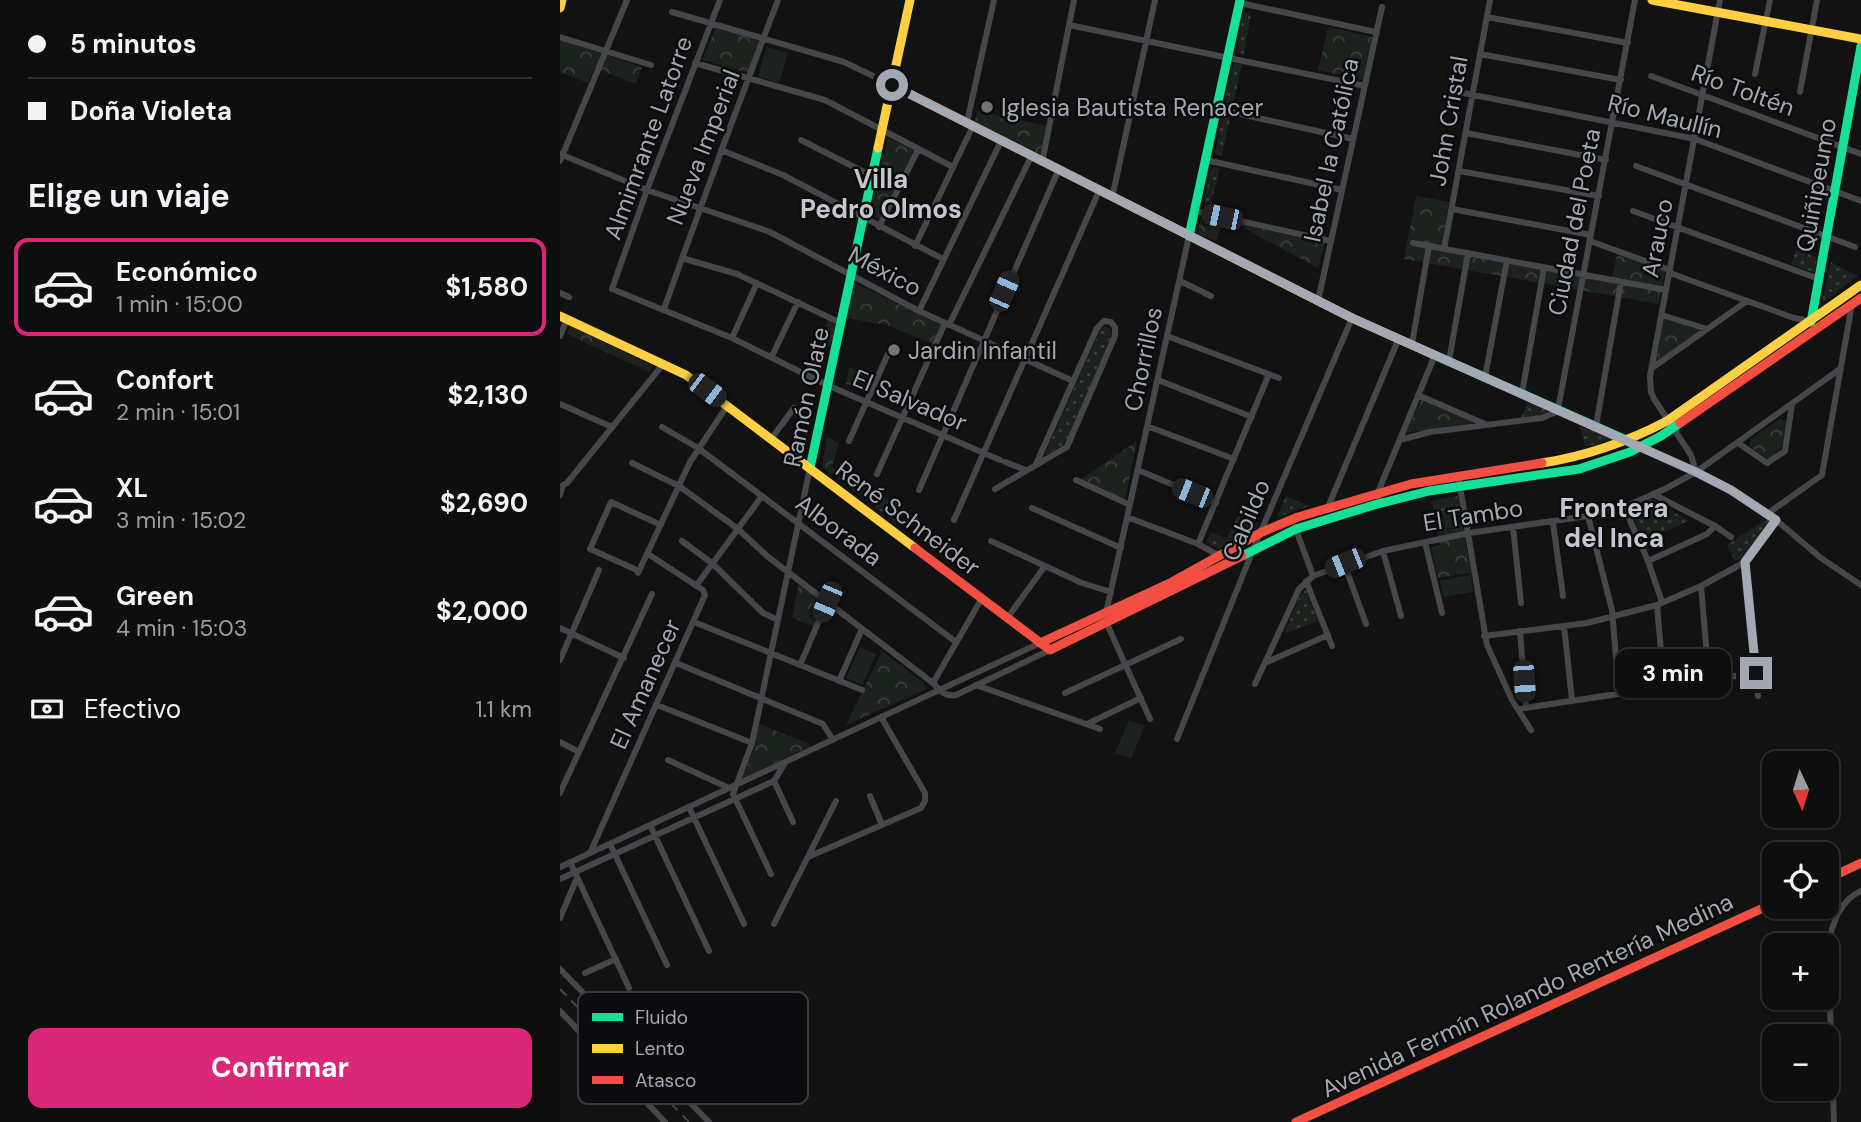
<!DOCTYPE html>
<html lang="es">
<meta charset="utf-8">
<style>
body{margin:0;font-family:"DM Sans",sans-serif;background:#171717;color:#f1f3f6;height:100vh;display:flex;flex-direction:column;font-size:26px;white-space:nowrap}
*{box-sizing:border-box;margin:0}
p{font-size:23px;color:#9b9c9e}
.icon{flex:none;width:38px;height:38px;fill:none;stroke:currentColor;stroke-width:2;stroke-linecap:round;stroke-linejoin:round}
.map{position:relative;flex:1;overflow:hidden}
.drawer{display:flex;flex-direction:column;background:#0e0e0e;width:560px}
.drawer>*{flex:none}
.guide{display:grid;align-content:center;height:154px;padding:0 28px;background:#0e0e0e}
.needle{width:46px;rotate:176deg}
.controls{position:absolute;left:1202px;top:751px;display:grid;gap:14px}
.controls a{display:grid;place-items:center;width:77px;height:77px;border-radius:14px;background:#0e0e0e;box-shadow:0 2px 5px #0004,0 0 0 2px #2e2e2e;font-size:35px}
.end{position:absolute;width:32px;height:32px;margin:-16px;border:9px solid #a3a8b3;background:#111;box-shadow:0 0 0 4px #111}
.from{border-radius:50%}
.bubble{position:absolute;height:49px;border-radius:14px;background:#0e0e0e;box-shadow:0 2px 5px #0004,0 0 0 2px #2e2e2e;font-size:23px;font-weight:700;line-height:49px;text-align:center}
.car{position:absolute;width:21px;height:42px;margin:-21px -10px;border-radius:9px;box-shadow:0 0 5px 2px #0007;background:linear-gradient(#222 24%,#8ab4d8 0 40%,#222 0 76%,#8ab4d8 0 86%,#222 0)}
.guide b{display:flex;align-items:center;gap:24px;height:66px;font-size:26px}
.guide b+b{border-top:2px solid #2e2e2e}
.guide i{width:18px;height:18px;background:#f1f3f6}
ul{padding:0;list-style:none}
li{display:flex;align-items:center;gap:21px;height:98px;margin:0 14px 10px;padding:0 14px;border:4px solid transparent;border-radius:14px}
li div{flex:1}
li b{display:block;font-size:26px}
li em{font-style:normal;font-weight:700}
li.selected{border-color:#db2777}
li>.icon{width:63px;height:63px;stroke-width:1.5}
h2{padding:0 28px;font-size:32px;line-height:84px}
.pay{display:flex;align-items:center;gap:18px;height:77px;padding:0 28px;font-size:26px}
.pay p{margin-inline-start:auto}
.primary-button{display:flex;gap:14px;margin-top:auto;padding:14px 28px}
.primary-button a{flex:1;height:80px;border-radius:14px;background:#db2777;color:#fff;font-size:28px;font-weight:700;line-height:80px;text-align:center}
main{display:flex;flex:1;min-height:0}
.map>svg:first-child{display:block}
</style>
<main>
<section class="drawer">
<div class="guide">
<b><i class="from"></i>5 minutos</b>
<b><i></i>Doña Violeta</b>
</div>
<h2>Elige un viaje</h2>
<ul>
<li class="selected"><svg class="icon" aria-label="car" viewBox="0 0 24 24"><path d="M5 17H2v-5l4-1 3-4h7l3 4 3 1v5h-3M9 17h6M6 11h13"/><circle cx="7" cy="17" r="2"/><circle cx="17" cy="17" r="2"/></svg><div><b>Económico</b><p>1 min · 15:00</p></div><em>$1,580</em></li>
<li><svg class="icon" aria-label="car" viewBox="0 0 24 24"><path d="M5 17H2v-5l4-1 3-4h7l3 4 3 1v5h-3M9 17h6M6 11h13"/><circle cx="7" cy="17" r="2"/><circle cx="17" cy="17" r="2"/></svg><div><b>Confort</b><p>2 min · 15:01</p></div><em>$2,130</em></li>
<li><svg class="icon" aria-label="car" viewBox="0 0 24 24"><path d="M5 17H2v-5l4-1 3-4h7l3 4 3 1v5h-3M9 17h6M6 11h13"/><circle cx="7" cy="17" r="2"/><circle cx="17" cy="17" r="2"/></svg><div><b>XL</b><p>3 min · 15:02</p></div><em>$2,690</em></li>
<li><svg class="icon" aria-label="car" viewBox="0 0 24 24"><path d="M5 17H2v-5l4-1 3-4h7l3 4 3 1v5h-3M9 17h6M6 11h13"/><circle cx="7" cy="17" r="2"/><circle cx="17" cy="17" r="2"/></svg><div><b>Green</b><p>4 min · 15:03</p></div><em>$2,000</em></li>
</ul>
<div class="pay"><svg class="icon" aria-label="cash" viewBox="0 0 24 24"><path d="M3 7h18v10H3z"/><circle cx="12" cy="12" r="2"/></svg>Efectivo<p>1.1 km</p></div>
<div class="primary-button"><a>Confirmar</a></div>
</section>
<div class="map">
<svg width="1301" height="1122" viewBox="0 0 1301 1122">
<defs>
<pattern id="grass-dots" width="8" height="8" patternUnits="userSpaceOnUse" patternTransform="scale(1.75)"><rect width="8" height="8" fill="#1c221d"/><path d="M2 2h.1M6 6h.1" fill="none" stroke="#3a3f3b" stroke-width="1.8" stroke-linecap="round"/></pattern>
<pattern id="park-crowns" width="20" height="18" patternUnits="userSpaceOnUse" patternTransform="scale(1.75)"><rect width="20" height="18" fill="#1c221d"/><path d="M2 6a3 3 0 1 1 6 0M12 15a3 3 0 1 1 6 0" fill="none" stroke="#3a3f3b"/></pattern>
</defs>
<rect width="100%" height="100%" fill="#121212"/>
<path fill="url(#grass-dots)" d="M683,12L691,14L684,54L677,53Z
M674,63L682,64L673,105L664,102Z
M662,116L670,118L662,156L655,154Z
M651,167L660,168L650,208L643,206Z
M1236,250L1257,257L1255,273L1231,264Z
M1271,262L1298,276L1261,304Z
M547,327L551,330L552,336L505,445L484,456L541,328Z
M968,402L994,414L960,419Z
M1019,425L1054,440L1025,447Z
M726,496L749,506L717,517Z
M1092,499L1129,521L1083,541L1069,509Z
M678,516L699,523L696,528L659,549L646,543L651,532L666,539Z
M1207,519L1209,522L1182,558L1175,561L1167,545Z
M746,590L758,621L724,634L740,595Z"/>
<path fill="url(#park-crowns)" d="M156,26L202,38L189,73L142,60Z
M768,27L812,37L803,80L758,70Z
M0,39L82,67L76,84L34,68L28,83L0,72Z
M417,111L487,126L482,155L415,122Z
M328,138L356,151L322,220L309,214Z
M856,196L889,202L881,250L1051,282L1057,254L1105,271L1099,304L844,259Z
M641,217L662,224L656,241L637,234Z
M674,223L765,241L758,268Z
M291,281L381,325L373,344L326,325L287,318Z
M1104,318L1142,331L1096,362Z
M268,320L278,325L273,348L257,341Z
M10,325L93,366L89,372L7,334Z
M289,367L315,377L308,392L286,384Z
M861,399L916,422L846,433Z
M1221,418L1226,422L1222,447L1208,459L1189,446L1191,439Z
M267,437L279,443L272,467L346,509L336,523L262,467Z
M577,441L565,500L521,479Z
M898,496L911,573L878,578L871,547L880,545L872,501Z
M239,583L264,602L254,627L232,617Z
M322,651L365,684V690L286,725Z
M199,724L245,742L250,746L182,779L194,749Z"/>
<path fill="#1c221d" d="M206,47L228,53L219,83L198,77Z
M911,575L913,592L883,597L880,580Z
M300,647L316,654L303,685L286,678Z
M569,720L585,726L571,759L555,753Z"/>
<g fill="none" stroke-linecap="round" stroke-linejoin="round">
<path stroke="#46474b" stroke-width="6" d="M160,0L87,190L52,289L172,338L267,385L440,460
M680,3L816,32
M112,12L284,62L332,85
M927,17L1068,43
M509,25L805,86
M0,37L91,65
M920,54L1061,80
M135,63L265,100L393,167
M1195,74L1210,0
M1091,76L1301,154
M894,91L1135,139L1301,201
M1240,92L1257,0
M657,109L793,139
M407,122L434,0
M906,133L1046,160
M241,140L302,171L313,174
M161,150L223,175L383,259
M0,154L87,190L210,232L359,311L513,381
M646,160L782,190
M0,161L67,0
M482,163L514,0
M1076,166L1295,247
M899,171L1039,196
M552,198L595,0
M892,209L1031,235
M635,211L771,241
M1073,211L1259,279
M319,227L358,150
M1030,241L1110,270
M853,243L1106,290
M355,246L413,126
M884,249L930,0
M122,258L177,274L281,323
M1110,273L1234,318L1250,321
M620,281L651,296
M0,293L9,297
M758,301L822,7
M104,309C141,205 179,102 218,0
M359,311L441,141
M1102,315L1147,329
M389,325L471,157
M0,336L7,319
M607,336L719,378
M172,338L197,283
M852,344L869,246
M212,356L238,302
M889,361L908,253
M1092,368L1187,301
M925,377L947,260
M598,380L692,417
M962,393L984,268
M858,395L925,424
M0,404L52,427
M998,409L1075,0
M587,426L674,459
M1036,426L1061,282
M102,427L138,448L396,642
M211,439L234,408
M840,440L870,432L982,418L1001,410
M289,441L332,345
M1178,443L1207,463L1225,451L1232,404
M1082,447L1171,490L1216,520L1261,558L1301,585
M445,462L466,470
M72,463L119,486L178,529L207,556L373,683
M578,470L656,503
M1136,472L1131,455L1094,399L1091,392L1090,376L1160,0
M317,474L385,323
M898,475L927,645L952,700L971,730
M516,480L570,505
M435,489L507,447L555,336V327L551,322L544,321L537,328L476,464
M359,490L498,171
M1093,494L1155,526L1171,537
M0,495L3,485L7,483L104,363
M819,503L818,492L875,355
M768,507L839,338
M1064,507L1088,561L1102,602
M472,508L561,548
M1207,514L1262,475L1292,304
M1028,516L1052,610L1059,693
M567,517L638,544L660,556
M394,520L539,191
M993,523L1003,596
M735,527L753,576
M953,527L961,603
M122,541L153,564L203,613L218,620
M431,541L522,583L551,592
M865,542L882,613
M638,544L709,374
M823,551L841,616
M1088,561L1147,534L1155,526
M1185,562L1198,696
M784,563L806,624
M79,571L30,549L51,502L101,525
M78,573L130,462L167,406
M746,581L772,646
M136,586L202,496
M1141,586L1149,680
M422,598L373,683C380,691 385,697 396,695L490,650
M1097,605L1104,686
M448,617L485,566
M134,622L302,690
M1004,626L1012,700
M0,628L64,658
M960,631L966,707
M924,636L1027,623L1097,605L1141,586L1185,562L1216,520
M0,660L39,570
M116,663L263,724L273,740
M705,663L768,635
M240,665L267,602
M279,681L302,629
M695,684L739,589L753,576L823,551L909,533L1028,516L1064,507L1105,489L1136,472L1280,369
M416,685L540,729
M505,693L621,639
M97,705L192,743
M958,709L1196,673
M590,719L547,624L546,613L629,236
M527,724L581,698
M617,739L693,550L792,318
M0,742L19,752
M108,760L169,788
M214,781L233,822
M0,793L92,594
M310,796L322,825
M129,807L184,924
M90,825L149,951
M50,844L107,965
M30,853L145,595L143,590L88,554
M248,857L361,808L365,801V793L321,717
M10,862L69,988
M0,867L480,643
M211,874L173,794L192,743L250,468
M0,879L214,781L225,763
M0,918L17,878
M214,924L276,801
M0,969L149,1122
M25,973L56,959
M0,1011L105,1122
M1274,1122L1268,948C1271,926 1279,901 1301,891"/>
<path stroke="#16e098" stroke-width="9" d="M629,236L680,0
M1251,322L1301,46
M872,354L1071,442
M250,468L318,148
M682,556L736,529L814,505L869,491L1019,469L1070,452L1101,436L1120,423"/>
<path stroke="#ffcf43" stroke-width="9" d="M1092,0L1301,39
M0,8L2,0
M318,148L350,0
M567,204L792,318L872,354
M0,316L126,375L355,548
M982,463C1027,456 1067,442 1107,421L1301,285"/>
<path stroke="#f24e42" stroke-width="9" d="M332,85L567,204
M1120,423L1301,298
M355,548L490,650L682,556
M480,643L612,582L702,532L738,517L851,484L982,463
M1267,879L1301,863
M736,1122L1214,903"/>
<path stroke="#47484b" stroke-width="2" stroke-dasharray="9 7" stroke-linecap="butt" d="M0,989L129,1122"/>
</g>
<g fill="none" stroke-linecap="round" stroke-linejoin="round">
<path stroke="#a3a8b3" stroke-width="9" d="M332,85L792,318L1136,472L1171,490L1216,520L1185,562L1196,673"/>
</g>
<g fill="#70747b" stroke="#0c0c0e" stroke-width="2.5">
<circle cx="427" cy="107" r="7"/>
<circle cx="334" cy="350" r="7"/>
</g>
<g text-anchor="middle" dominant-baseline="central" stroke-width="5" stroke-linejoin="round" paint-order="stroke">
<g font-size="24" fill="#a3a8b3" stroke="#0c0c0e">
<text transform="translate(1183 90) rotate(20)">Río Toltén</text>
<text transform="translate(1105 116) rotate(14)">Río Maullín</text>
<text transform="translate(888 121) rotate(-80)">John Cristal</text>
<text transform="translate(88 138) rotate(-70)">Almimrante Latorre</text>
<text transform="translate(143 147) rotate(-69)">Nueva Imperial</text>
<text transform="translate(771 150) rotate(-78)">Isabel la Católica</text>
<text transform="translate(1256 185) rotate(-80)">Quiñipeumo</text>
<text transform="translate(1014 222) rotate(-79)">Ciudad del Poeta</text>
<text transform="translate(1097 238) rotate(-79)">Arauco</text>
<text transform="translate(325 271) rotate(28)">México</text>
<text transform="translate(583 359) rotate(-78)">Chorrillos</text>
<text transform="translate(246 397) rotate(-78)">Ramón Olate</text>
<text transform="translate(350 400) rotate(23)">El Salvador</text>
<text transform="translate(913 515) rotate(-9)">El Tambo</text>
<text transform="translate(348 518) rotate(37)">René Schneider</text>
<text transform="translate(686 520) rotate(-67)">Cabildo</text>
<text transform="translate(279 530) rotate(37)">Alborada</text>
<text transform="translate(85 684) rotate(-66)">El Amanecer</text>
<text transform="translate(967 995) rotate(-25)">Avenida Fermín Rolando Rentería Medina</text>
</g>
<g font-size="24" fill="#a3a8b3" stroke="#0c0c0e" text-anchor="start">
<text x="441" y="107">Iglesia Bautista Renacer</text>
<text x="348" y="350">Jardin Infantil</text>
</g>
<g font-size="26" font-weight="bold" fill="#c4c7cf" stroke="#0c0c0e">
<text x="321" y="179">Villa<tspan x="321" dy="30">Pedro Olmos</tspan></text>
<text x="1054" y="508">Frontera<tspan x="1054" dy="30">del Inca</tspan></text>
</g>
</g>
<rect x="18" y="992" width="230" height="112" rx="10" fill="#0c0c0e" stroke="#393b40" stroke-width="2"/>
<rect x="32" y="1013" width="31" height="8" fill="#16e098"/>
<rect x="32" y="1044" width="31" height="9" fill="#ffcf43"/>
<rect x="32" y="1076" width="31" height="8" fill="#f24e42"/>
<g font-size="19" fill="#a3a8b3">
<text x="75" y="1024">Fluido</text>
<text x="75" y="1055">Lento</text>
<text x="75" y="1087">Atasco</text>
</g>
</svg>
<div class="controls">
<a><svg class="needle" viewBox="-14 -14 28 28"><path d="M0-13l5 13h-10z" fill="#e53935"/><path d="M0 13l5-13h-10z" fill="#9b9c9e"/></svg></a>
<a><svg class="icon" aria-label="locate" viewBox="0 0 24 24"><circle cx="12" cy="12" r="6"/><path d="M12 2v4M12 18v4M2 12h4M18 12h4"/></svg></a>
<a>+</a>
<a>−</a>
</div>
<i class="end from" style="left:332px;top:85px"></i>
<i class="end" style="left:1196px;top:673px"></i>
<div class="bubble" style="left:1055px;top:649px;width:116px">3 min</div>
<i class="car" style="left:662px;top:217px;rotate:282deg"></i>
<i class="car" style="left:444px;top:291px;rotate:24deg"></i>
<i class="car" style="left:147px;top:390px;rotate:127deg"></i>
<i class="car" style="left:632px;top:493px;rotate:292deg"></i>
<i class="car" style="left:785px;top:563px;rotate:248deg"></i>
<i class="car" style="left:267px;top:602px;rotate:203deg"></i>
<i class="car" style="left:964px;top:681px;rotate:176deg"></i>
</div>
</main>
